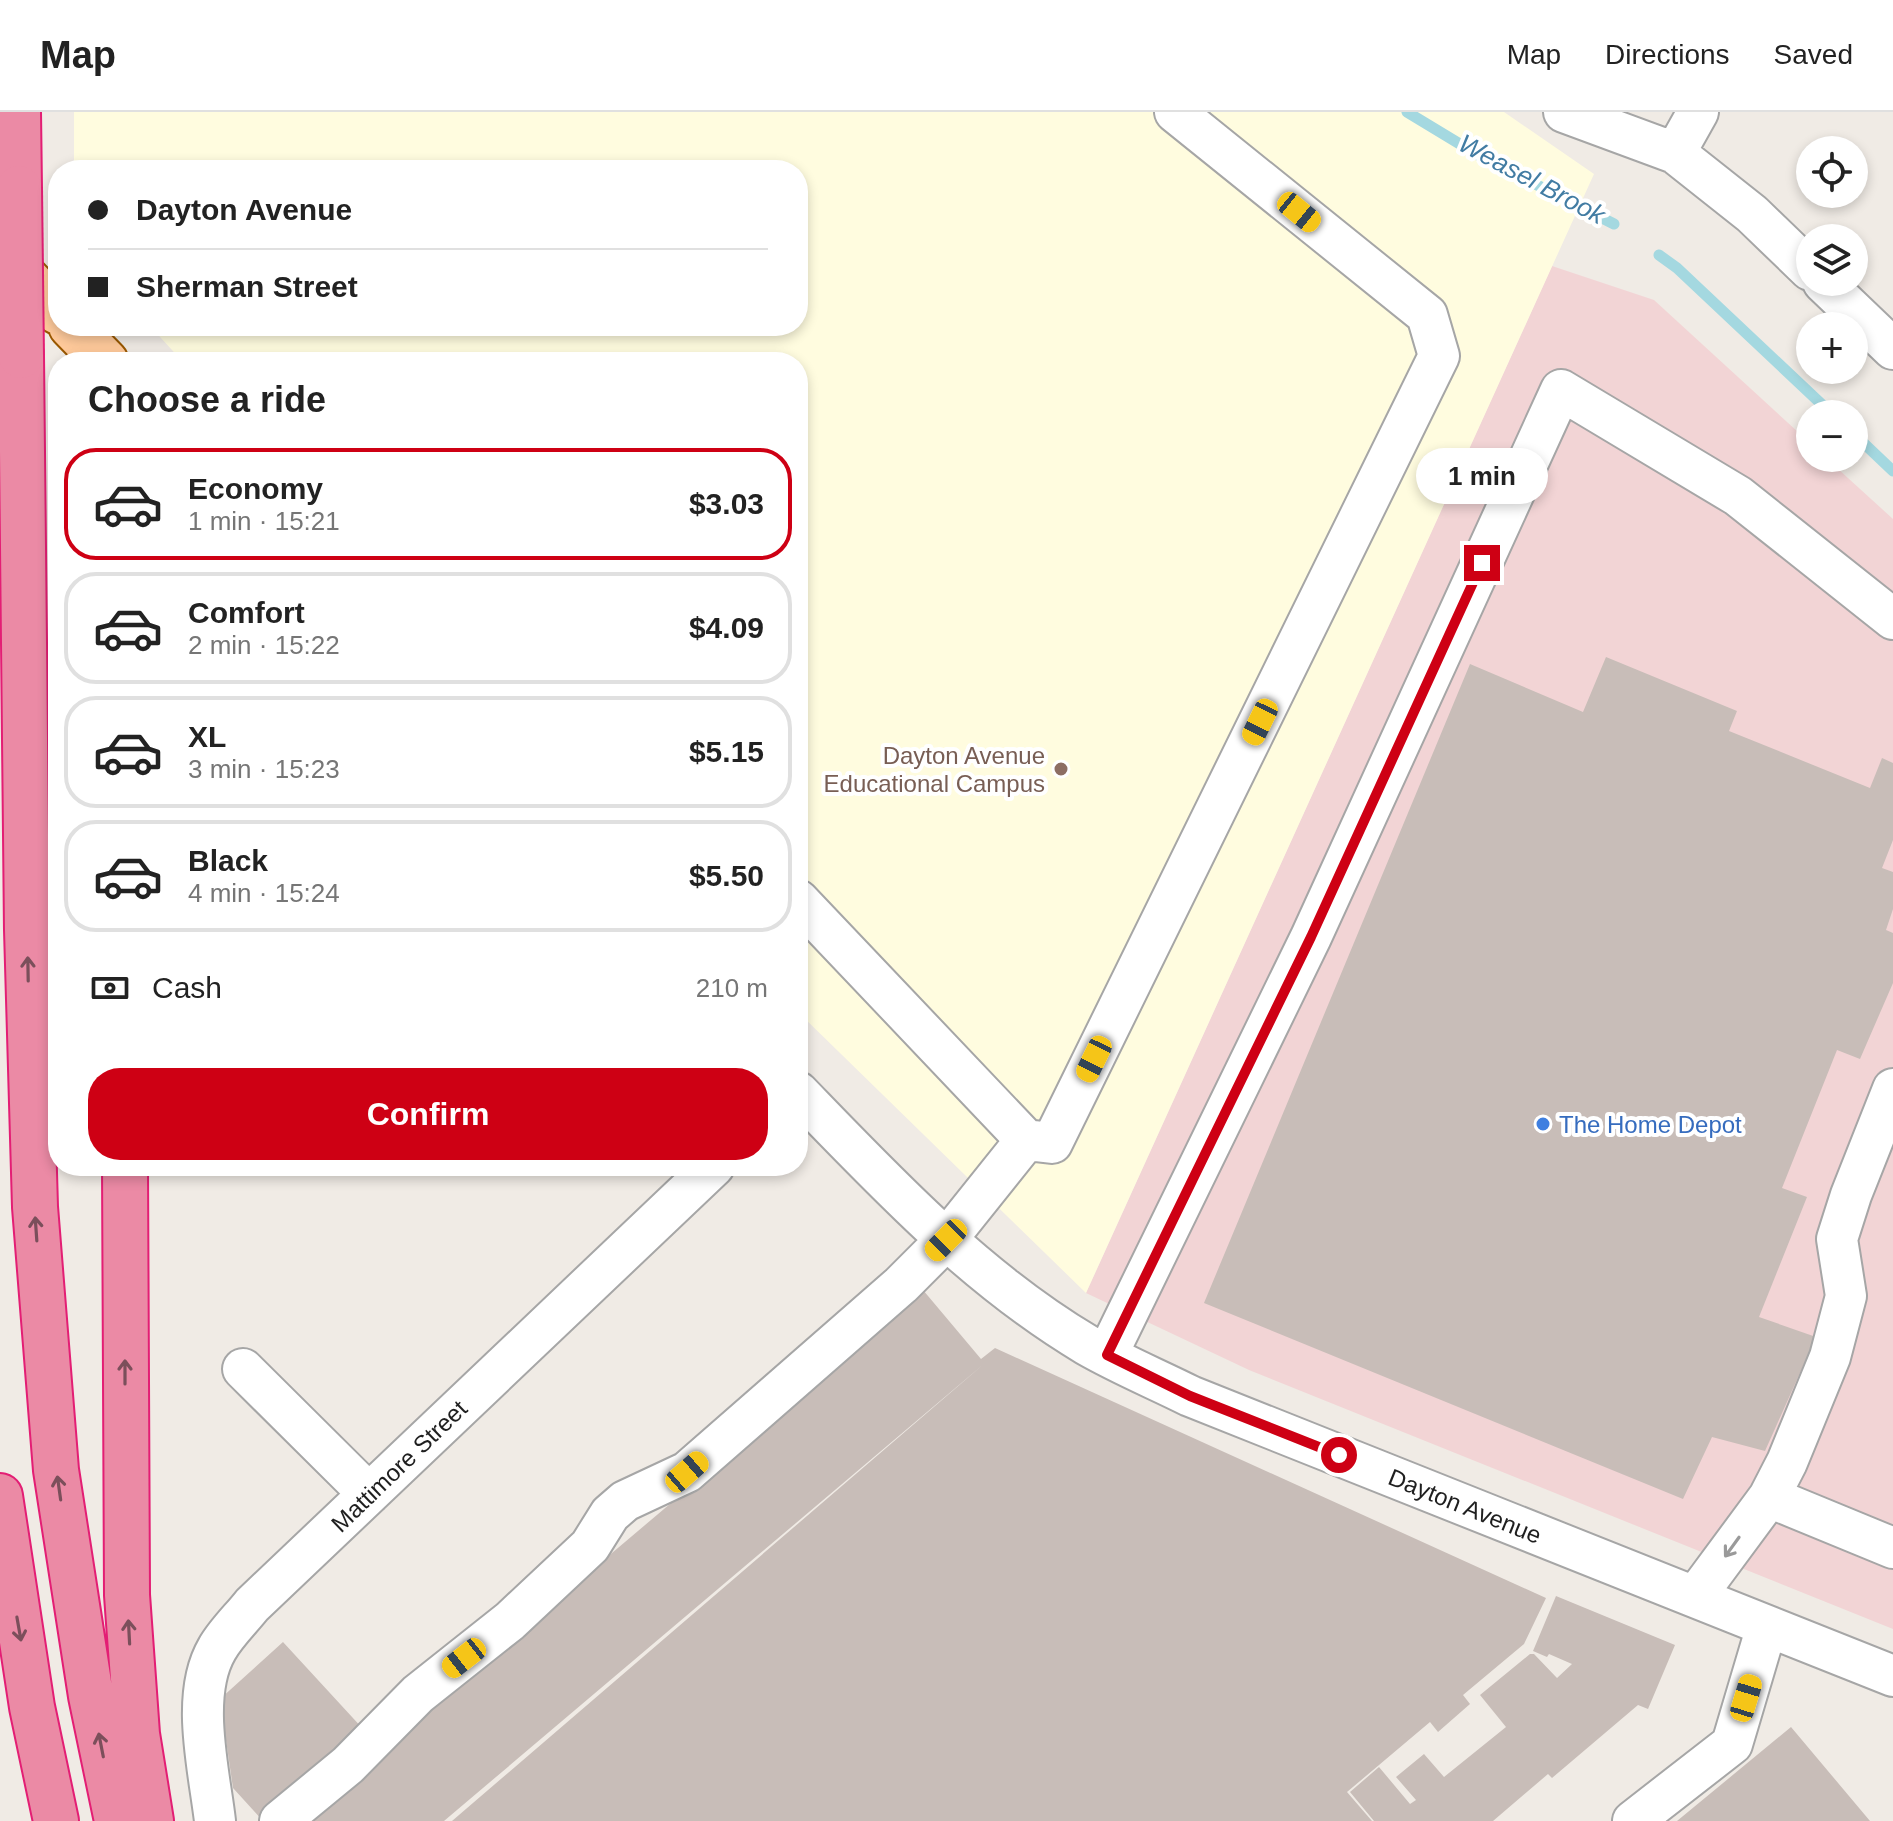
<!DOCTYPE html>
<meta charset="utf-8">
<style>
body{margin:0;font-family:Helvetica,sans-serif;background:#f6f6f6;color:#222;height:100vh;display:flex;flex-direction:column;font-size:30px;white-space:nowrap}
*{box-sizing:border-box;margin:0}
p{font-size:26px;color:#767676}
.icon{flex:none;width:44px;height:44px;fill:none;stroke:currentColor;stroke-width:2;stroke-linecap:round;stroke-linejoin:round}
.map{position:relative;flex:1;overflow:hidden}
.details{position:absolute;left:48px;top:240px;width:760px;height:824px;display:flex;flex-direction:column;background:#fff;border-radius:32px;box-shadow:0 4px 12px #0003}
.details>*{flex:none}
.hud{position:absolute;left:48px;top:48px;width:760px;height:176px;border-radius:32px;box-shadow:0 4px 12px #0003;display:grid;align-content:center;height:176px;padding:0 40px;background:#fff}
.fabs{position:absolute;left:1796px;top:24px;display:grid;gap:16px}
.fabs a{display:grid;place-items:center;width:72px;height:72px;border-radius:50%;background:#fff;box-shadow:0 4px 12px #0003;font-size:40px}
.end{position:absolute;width:36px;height:36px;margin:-18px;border:10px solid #ce0014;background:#fff;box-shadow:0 0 0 4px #fff}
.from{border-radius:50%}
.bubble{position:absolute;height:56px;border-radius:28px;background:#fff;box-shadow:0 4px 12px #0003;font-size:26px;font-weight:700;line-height:56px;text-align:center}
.car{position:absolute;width:24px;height:48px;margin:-24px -12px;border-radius:10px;box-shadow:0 0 6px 2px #0007;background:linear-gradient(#f5c518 24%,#345 0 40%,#f5c518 0 76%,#345 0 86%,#f5c518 0)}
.hud b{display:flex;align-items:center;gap:28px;height:76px;font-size:30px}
.hud b+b{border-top:2px solid #e0e0e0}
.hud i{width:20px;height:20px;background:#222}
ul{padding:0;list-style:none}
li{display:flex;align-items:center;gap:24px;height:112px;margin:0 16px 12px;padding:0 24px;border:4px solid #e0e0e0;border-radius:32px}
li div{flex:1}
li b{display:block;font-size:30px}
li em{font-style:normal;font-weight:700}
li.current{border-color:#ce0014}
li>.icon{width:72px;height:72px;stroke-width:1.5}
h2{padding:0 40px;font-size:36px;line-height:96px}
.pay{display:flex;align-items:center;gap:20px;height:88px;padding:0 40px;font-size:30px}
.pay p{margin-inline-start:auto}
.cta{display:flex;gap:16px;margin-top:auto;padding:16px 40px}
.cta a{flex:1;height:92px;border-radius:32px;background:#ce0014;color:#fff;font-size:32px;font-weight:700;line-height:92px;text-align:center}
header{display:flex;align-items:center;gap:48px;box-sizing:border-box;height:112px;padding:0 40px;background:#fff;border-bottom:2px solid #e0e0e0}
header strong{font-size:38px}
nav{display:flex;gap:44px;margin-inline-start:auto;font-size:28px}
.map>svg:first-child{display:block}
</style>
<header>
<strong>Map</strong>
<nav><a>Map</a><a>Directions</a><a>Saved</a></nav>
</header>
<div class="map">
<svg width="1893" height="1709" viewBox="0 0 1893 1709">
<rect width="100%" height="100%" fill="#f0ebe5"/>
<path fill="#f2d4d5" d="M1552,154L1654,188L1810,331V346H1826L1893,407V1517L1249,1258L1086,1181Z"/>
<path fill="#fffcdf" d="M74,0H1504L1594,62L1086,1181L798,900V250H183L150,214H798V58H74Z"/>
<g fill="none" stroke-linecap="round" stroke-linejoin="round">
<path stroke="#a4d8e0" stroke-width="11" d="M1407,0L1478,43L1614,112
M1659,143L1677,156L1832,302
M1854,322L1893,359"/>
</g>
<path fill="#c8bdb8" d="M1606,545L1737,599L1729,619L1870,676L1882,646L1893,651V728L1882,756L1893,760V797L1886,818L1893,821V871L1860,947L1837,938L1782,1076L1807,1085L1759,1205L1816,1225L1765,1339L1712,1325L1683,1387L1204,1191L1470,552L1583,600Z
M923,1178L981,1247L995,1236L1546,1486L1524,1532L1463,1583L1470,1592L1438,1620L1430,1610L1347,1680L1372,1709H452L985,1251L444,1709H295Z
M1556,1484L1675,1533L1648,1597L1638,1593L1552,1666L1548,1662L1493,1709H1374L1350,1680L1379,1655L1410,1692L1416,1688L1396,1665L1424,1642L1444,1665L1506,1615L1480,1583L1530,1542H1534L1557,1566L1572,1552L1549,1542L1547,1545L1533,1539Z
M283,1530L364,1618L263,1709L233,1676L220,1587Z
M1791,1615L1870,1709H1677Z"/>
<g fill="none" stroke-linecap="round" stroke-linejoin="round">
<g stroke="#a6a6a6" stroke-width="44">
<path id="minor" d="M1564,0L1675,41L1752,102L1810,158
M1675,41L1698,0
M1823,170L1893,237
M798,788L1026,1028L1052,1031L1439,244L1427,203L1175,0
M798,980C887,1072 976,1167 1087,1233C1120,1252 1156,1267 1190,1284L1893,1564
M1107,1243L1311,825L1561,278L1738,384L1893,507
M243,1257L369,1382
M1769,1385L1893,1436
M1695,1485L1769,1385L1787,1350L1830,1245L1846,1184L1837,1127L1851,1083L1893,977
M215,1709C209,1658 190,1583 217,1537C226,1521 241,1507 252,1493L714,1054
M280,1709L348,1653L418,1582L510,1509L590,1434L610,1402L625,1389L687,1360L901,1173L946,1128L1026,1028
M1633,1709L1732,1632L1767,1514"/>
</g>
<g stroke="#9a5800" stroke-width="48">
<path id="major" d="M2,141L58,200
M71,214L106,250"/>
</g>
<g stroke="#e31e74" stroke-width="48">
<path id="highway" d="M18,0L19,76
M21,244L27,818L35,1095L56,1358L91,1584L117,1709
M125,1054L127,1483L137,1622L151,1709
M0,1384L32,1595L56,1709"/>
</g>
<use href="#minor" stroke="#fff" stroke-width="40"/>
<use href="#major" stroke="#ffca9b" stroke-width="44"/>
<use href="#highway" stroke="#eb8aa5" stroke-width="44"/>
<g stroke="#e31e74" stroke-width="48" stroke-linecap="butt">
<path id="highway-bridge" d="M19,76L21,244"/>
</g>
<use href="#highway-bridge" stroke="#eb8aa5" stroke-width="44"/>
</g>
<defs><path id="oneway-shaft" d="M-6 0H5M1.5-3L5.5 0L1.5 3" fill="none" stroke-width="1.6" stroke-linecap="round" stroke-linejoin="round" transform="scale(2)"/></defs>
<g stroke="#7b4f5b">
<use href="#oneway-shaft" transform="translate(28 857) rotate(-91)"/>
<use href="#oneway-shaft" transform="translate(36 1117) rotate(-94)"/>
<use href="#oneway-shaft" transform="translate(125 1260) rotate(-90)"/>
<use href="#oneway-shaft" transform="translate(59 1376) rotate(-98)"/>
<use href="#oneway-shaft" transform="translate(19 1517) rotate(80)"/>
<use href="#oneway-shaft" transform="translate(129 1520) rotate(-93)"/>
<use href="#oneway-shaft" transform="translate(101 1633) rotate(-101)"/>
</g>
<use stroke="#9a9a9a" href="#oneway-shaft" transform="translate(1732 1435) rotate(126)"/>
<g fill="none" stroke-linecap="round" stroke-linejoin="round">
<path stroke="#ce0014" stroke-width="10" d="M1339,1343L1190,1284L1107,1243L1311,825L1482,451"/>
</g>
<circle fill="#8d6e63" stroke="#fff" stroke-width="3" cx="1061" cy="657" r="8"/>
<circle fill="#3f7fe0" stroke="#fff" stroke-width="3" cx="1543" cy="1012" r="8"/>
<g text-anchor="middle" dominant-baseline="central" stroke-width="8" stroke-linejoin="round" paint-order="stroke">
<g font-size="24" fill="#785e54" stroke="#fff" text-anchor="end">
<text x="1045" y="643">Dayton Avenue<tspan x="1045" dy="28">Educational Campus</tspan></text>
</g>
<g font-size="24" fill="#366cbe" stroke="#fff" text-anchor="start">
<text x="1559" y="1012">The Home Depot</text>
</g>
<g font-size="24" fill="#1f1f1f" stroke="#fff">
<text transform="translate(399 1354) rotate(-44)">Mattimore Street</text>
<text transform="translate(1465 1394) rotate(22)">Dayton Avenue</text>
</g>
<g font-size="26" font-style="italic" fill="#427ca3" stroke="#fff">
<text transform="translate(1532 67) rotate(28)">Weasel Brook</text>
</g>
</g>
</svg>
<div class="fabs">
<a><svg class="icon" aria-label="locate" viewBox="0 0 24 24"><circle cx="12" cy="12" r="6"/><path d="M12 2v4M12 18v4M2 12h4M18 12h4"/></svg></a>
<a><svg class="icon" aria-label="layers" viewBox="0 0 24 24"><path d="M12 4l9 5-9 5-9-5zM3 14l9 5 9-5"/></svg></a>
<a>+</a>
<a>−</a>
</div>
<i class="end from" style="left:1339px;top:1343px"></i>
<i class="end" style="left:1482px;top:451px"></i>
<div class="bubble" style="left:1416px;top:336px;width:132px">1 min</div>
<i class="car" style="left:1299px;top:100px;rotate:129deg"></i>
<i class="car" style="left:1260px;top:610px;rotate:206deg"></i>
<i class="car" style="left:1094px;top:947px;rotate:206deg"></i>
<i class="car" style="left:946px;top:1128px;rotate:225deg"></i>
<i class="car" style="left:687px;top:1360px;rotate:49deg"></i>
<i class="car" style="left:464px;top:1546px;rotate:232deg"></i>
<i class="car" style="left:1746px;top:1586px;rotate:17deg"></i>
<div class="hud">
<b><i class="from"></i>Dayton Avenue</b>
<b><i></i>Sherman Street</b>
</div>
<section class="details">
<h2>Choose a ride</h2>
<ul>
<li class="current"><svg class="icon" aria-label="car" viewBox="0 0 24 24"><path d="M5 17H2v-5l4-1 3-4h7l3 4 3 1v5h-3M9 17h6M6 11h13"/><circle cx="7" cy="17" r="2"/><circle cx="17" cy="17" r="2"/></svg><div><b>Economy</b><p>1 min · 15:21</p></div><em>$3.03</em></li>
<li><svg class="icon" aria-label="car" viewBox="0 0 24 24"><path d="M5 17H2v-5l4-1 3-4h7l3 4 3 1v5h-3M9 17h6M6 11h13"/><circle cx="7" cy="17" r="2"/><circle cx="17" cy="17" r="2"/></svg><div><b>Comfort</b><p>2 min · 15:22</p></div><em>$4.09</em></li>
<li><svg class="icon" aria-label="car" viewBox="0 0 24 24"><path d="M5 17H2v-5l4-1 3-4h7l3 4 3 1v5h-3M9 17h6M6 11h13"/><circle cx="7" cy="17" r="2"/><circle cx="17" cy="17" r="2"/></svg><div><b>XL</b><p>3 min · 15:23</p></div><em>$5.15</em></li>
<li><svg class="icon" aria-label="car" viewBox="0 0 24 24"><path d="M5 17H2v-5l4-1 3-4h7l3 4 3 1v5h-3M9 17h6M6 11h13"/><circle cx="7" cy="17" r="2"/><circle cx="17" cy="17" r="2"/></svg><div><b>Black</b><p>4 min · 15:24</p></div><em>$5.50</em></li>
</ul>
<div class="pay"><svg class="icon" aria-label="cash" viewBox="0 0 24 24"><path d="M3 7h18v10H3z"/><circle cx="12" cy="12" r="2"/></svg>Cash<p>210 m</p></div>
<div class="cta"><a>Confirm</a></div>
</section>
</div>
